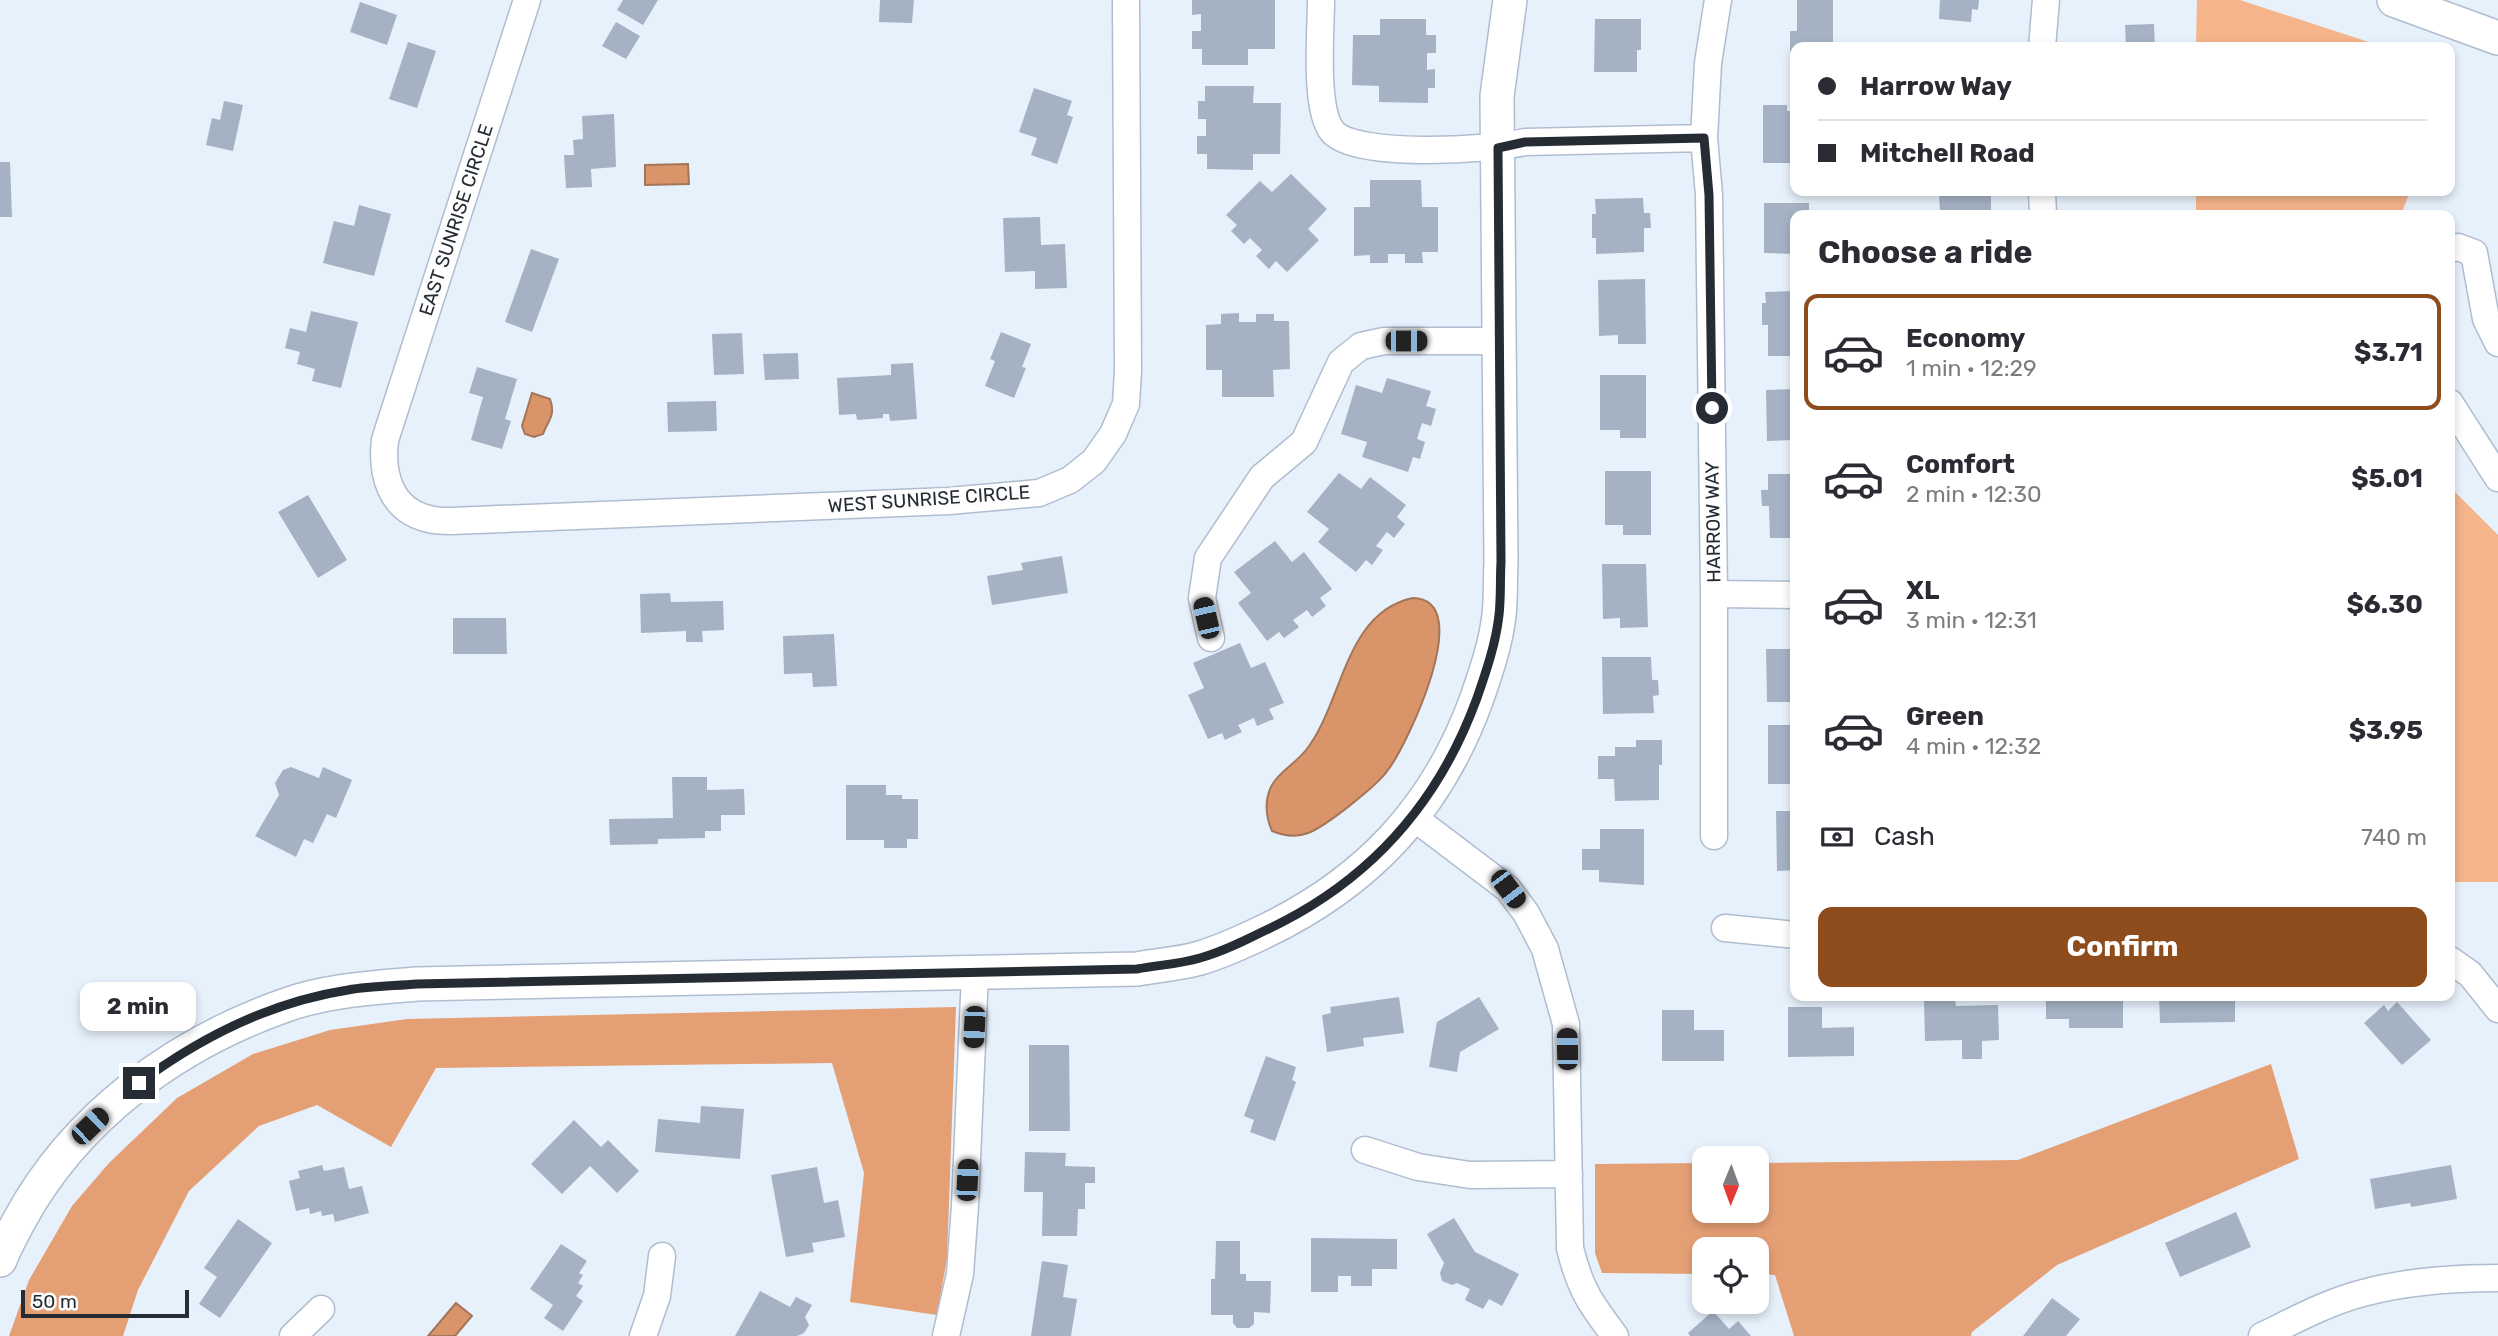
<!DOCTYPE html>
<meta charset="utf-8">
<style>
body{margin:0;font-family:Rubik,sans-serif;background:#f7f7f7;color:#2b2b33;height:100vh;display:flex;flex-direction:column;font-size:26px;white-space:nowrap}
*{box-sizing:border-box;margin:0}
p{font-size:23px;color:#7c7c81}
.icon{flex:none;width:38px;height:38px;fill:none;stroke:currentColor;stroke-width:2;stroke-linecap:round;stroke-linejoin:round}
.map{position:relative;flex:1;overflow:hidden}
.side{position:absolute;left:1790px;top:210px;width:665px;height:791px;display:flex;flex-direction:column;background:#fff;border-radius:14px;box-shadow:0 4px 10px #0003}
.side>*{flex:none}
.top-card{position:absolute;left:1790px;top:42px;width:665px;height:154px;border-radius:14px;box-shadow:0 4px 10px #0003;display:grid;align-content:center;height:154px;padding:0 28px;background:#fff}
.needle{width:46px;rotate:181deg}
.fabs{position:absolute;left:1692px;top:1146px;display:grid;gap:14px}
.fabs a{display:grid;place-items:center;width:77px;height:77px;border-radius:14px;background:#fff;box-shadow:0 4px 10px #0003;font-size:35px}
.scale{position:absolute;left:21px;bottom:18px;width:168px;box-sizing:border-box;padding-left:7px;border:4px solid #262c33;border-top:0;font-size:19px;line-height:24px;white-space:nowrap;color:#262c33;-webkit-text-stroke:5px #fdfdfd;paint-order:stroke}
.end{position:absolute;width:32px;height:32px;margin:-16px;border:9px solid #262c33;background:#fff;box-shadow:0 0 0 4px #fff}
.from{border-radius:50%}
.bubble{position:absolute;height:49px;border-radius:14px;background:#fff;box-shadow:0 4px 10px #0003;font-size:23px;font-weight:700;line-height:49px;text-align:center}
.car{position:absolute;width:21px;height:42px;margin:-21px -10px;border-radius:9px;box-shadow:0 0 5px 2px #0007;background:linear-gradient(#222 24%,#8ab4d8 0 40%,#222 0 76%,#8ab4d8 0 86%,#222 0)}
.top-card b{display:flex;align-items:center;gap:24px;height:66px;font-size:26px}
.top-card b+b{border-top:2px solid #e1e1e2}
.top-card i{width:18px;height:18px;background:#2b2b33}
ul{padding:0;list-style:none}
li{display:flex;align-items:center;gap:21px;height:116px;margin:0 14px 10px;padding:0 14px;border:4px solid transparent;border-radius:14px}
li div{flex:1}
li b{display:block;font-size:26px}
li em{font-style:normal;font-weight:700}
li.current{border-color:#8e4b1b}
li>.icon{width:63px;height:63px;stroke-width:1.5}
h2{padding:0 28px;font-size:32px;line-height:84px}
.pay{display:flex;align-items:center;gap:18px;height:77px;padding:0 28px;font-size:26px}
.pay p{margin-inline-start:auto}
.primary-button{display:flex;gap:14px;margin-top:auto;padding:14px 28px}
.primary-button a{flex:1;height:80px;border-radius:14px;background:#8e4b1b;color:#fff;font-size:28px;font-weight:700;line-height:80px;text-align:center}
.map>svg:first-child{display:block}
</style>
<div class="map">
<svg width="2498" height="1336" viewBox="0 0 2498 1336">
<rect width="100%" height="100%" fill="#e7f1fc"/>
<path fill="#f6b48b" d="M2197,0H2240L2384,47H2196Z
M2196,191H2410L2401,215H2196Z
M2450,487L2498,535V882H2450Z"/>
<path fill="#e59f74" d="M956,1007L947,1259L937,1315L850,1302L864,1173L832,1063L436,1068L391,1147L317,1105L259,1126L189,1191L138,1290L123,1336H9L29,1280L72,1206L109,1163L177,1098L253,1054L330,1030L407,1019Z
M2271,1064L2299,1159L2057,1265L1972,1332L1971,1336H1794L1775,1275L1757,1274V1250H1704V1274L1602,1273L1595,1253V1164L1704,1163V1211H1757V1163L2018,1160Z"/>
<path fill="#d99469" stroke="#a37559" stroke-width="2" d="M688,164L689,184L645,185V165Z
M532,393L550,399C556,416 548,420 543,434L534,437L525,434L522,426Z
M1413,598C1477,599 1407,745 1388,770C1378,785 1325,827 1308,833C1295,838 1284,836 1272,831C1266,817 1264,804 1270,789C1276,774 1296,763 1306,750C1343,704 1344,612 1413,598Z
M456,1303L472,1316L455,1336H428Z"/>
<path fill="#a4b2c4" d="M623,0H658L643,25L617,10Z
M880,0H914L912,23L879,22Z
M1192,0H1275V49H1248V65H1202V49H1192V31H1201V14L1192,15Z
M1797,0H1833V47H1796V53H1790V31H1797Z
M1940,0H1979L1978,10L1972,9L1971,22L1939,19Z
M360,2L397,15L387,45L350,32Z
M1380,19H1426V35H1436V53H1427V70L1435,69V88H1428V103L1379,102V86L1352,85L1353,35H1380Z
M1595,19H1641V50H1637V72H1594Z
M616,22L640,36L626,59L602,46Z
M2154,24L2155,47H2126L2125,25Z
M408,42L436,51L417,108L389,99Z
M1205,86H1254L1253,103H1281L1280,154H1253V170L1207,169V154H1197V136H1206V119H1198V101H1205Z
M1034,88L1072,101L1067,115L1073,117L1057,164L1031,155L1037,138L1019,132Z
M224,101L243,105L233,151L206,145L212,118L220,120Z
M1763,105H1787V111H1796V163H1763Z
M614,114L616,167L591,169L592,187L566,188L564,155H574L573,140L583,139L582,116Z
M0,162H10L12,217H0Z
M1291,174L1327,209L1308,229L1319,240L1287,272L1276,261L1269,269L1256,256L1262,250L1250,238L1244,244L1231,231L1237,225L1226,215L1260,181L1272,192Z
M1370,180H1421L1422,207H1438V252H1422L1423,263H1405V254H1388V263H1370V255L1354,256V207H1370Z
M1939,191L1991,192V215L1940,214Z
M1643,198L1644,213H1650L1651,228H1644V252L1596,254V238H1592V214H1596L1595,199Z
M1764,203H1809V215H1796V254L1764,253Z
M359,205L391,214L374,276L323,263L334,221L354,226Z
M1040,217L1041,245L1065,244L1067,288L1035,289V271L1005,272L1003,218Z
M531,249L559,259L532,332L505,322Z
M1645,279L1646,344H1618V335L1599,336L1598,280Z
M1796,291V356H1768V325H1762V303H1766L1765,292Z
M311,311L358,322L341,388L312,381L315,369L297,364L300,352L285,348L290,328L306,332Z
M1239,313V322H1256V314H1274V321H1289L1290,369L1273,370L1274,397H1222V370H1206V325L1221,324V314Z
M1001,332L1031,344L1022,367L1026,368L1014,398L985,386L995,361L990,359Z
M742,333L744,374L714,375L712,334Z
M798,353L799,379L765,380L763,354Z
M913,363L917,419L890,421L889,414H883V418L857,420L856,414L839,415L837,378L891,375V364Z
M477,367L517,379L505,419L511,421L502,449L471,440L483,397L469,393Z
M1600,375H1646V438H1620V430H1600Z
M1387,378L1431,391L1426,406L1436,409L1431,426L1422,423L1417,439L1425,442L1420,459L1413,457L1408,472L1362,457L1367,442L1341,434L1356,385L1382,393Z
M1796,389V440L1767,441L1766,390Z
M716,401L717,431L668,432L667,402Z
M1605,471H1651V535H1623V525H1605Z
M1339,473L1361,489L1370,477L1406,505L1397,517L1405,524L1394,538L1387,532L1376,546L1383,550L1372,565L1366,560L1356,572L1318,542L1329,529L1307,512Z
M1768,474H1796V538H1770L1769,506H1762L1761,490H1768Z
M308,495L347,560L318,578L278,512Z
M1275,541L1292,562L1304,552L1332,589L1320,598L1326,606L1312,617L1307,610L1293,620L1299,627L1284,638L1279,632L1267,641L1238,603L1251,593L1234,572Z
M1062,556L1068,593L992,605L987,576L1023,570L1021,563Z
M1602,564H1646L1648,627L1620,628V618L1603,619Z
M670,593L671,602L723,601L724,630L702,631L703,642H686V631L641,633L640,594Z
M453,618H506L507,654H453Z
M834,634L837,686L813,687L812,673L784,674L783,636Z
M1240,643L1251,668L1265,662L1284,703L1269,709L1274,719L1257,726L1254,718L1238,725L1242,732L1225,740L1222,733L1208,739L1188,695L1204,688L1193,663Z
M1766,649H1796V702H1767Z
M1602,657H1651L1652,680H1658L1659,695L1653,696L1654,713L1603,714Z
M1768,725H1792V731H1796V784H1768Z
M1636,740H1662V765H1659V800L1615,801L1614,779H1598V756H1615V747H1636Z
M291,767L319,778L323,767L352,780L336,818L327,814L313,843L304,839L296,857L255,836L279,795L275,783L283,770Z
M672,777H707V790L744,789L745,815H721V831H705V838L658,839V844L610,845L609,819L673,818Z
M846,785H886V795H902V799H918V839H907V848H884V840H846Z
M1776,811H1796V870L1777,871Z
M1600,829H1644V885L1599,882V870H1582V849H1600Z
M2046,996H2123V1028H2069V1019H2046Z
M2159,996H2235V1022L2160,1023Z
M1399,997L1404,1033L1363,1038L1364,1046L1327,1052L1322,1015L1331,1013L1330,1007Z
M1479,997L1499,1029L1460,1052L1457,1072L1429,1067L1437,1022Z
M1955,999L1956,1006L1998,1005L1999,1040L1982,1041V1059H1962V1040L1925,1041L1924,1000Z
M2397,1002L2431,1040L2402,1065L2364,1023L2384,1005L2388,1011Z
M1788,1007H1822V1028L1854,1027V1056L1788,1057Z
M1662,1010H1694V1030H1724V1061H1662Z
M1029,1045H1069L1070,1131H1029Z
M1266,1056L1296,1067L1292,1080L1296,1082L1275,1141L1250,1132L1254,1120L1244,1116Z
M701,1106L744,1109L740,1159L655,1152L658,1119L700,1123Z
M574,1120L601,1147L608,1140L639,1171L617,1193L590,1166L562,1194L531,1164Z
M1025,1152L1066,1153L1065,1166L1095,1167V1183H1085V1209H1078L1077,1236H1042L1043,1192H1024Z
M322,1165L324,1171L344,1167L349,1189L362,1186L369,1213L335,1222L333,1214L322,1216L321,1211L310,1214L309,1208L296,1211L289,1181L300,1178L298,1171Z
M2451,1165L2457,1199L2411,1207L2410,1203L2375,1209L2370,1179Z
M817,1167L824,1203L838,1200L845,1237L812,1243L814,1252L786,1257L771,1175Z
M2236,1212L2251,1247L2180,1277L2165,1243Z
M1454,1218L1475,1252L1519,1274L1502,1306L1489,1299L1483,1309L1465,1300L1470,1289L1457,1283L1452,1285L1442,1281L1440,1273L1444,1263L1427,1234Z
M238,1219L272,1243L220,1318L199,1304L217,1277L204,1268Z
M1311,1238L1397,1239V1269H1372V1286H1351V1276H1338V1292H1311Z
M1216,1241H1240V1274H1246V1281H1271L1270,1313L1254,1312V1324L1249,1328H1237L1233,1323V1315H1211V1279H1215Z
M561,1244L587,1261L579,1273L583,1275L578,1283L583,1286L576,1296L583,1301L563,1331L544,1318L553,1305L530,1289Z
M1042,1261L1068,1265L1063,1297L1077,1299L1071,1336H1031Z
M760,1291L790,1307L796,1297L812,1305L805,1317L809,1325L804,1333L797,1336H735Z
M2052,1298L2080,1319L2066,1336H2023Z
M1713,1311L1729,1329L1738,1321L1751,1336H1690L1688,1333Z"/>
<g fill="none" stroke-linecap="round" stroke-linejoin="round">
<g stroke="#afbdcf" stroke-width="29">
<path id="minor" d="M527,0L385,440C381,474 390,510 429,519C435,521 444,521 451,521L949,501L1039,493L1070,480L1094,461L1113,434L1126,404L1128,371L1126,0
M1321,0C1321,31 1314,108 1332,131C1354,159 1491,150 1525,142L1704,138
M2042,47L2046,0
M2042,191L2043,215
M2450,249L2458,247L2474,253L2486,319L2498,343
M2450,403L2498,478
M1714,594L1796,595
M1211,638L1202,598L1208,558L1262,477L1304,442L1341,362L1361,346L1384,341H1498
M1413,817L1508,889L1526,913L1545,949L1566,1024L1570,1248C1580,1289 1590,1303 1615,1336
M1714,836V594L1709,195L1704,138L1708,63L1718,0
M1725,928L1796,935
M2450,960L2470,974L2498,1009
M1365,1150L1418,1167L1470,1175L1569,1174
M293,1336L321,1309
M643,1336L657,1296L662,1256
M946,1336L960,1274L965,1206L975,973
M2262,1336C2295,1320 2328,1302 2363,1293C2407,1281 2452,1278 2498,1278"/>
</g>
<g stroke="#afbdcf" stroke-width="36">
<path id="major" d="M2394,0L2498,38
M0,1260C5,1246 12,1234 19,1221C75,1117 175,1044 286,1005C328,990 373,988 417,984L1137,969C1158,965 1180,964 1200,958C1220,952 1240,943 1259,934C1366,884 1437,809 1477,698C1486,672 1496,643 1499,615C1501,598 1500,580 1501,562L1497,96L1510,0"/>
</g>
<use href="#minor" stroke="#fff" stroke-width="26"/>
<use href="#major" stroke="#fff" stroke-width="33"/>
</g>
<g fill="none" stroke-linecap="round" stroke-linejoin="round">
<path stroke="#262c33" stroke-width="9" d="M139,1083C201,1037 271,1002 348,990C370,986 394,986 417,984L1137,969C1158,965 1180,964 1200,958C1222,952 1244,941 1264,931C1368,883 1438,805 1477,698C1486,672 1496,643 1499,615C1501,598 1500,580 1501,562L1498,148L1525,142L1704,138L1709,195L1712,408"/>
</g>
<g text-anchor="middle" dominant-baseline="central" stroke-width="6" stroke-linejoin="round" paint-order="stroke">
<g font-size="19" fill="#262c33" stroke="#fdfdfd">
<text transform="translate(456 220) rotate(-72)">EAST SUNRISE CIRCLE</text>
<text transform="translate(929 499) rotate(-4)">WEST SUNRISE CIRCLE</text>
<text transform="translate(1713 522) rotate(-91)">HARROW WAY</text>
</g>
</g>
</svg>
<div class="fabs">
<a><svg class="needle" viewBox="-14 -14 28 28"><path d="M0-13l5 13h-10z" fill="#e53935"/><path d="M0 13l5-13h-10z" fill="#7c7c81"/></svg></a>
<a><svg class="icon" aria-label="locate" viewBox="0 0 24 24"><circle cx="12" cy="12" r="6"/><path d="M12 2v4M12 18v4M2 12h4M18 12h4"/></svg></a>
</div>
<div class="scale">50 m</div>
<i class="end from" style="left:1712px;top:408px"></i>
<i class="end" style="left:139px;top:1083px"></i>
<div class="bubble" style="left:80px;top:982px;width:116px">2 min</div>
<i class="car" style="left:1406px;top:341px;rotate:90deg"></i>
<i class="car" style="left:1206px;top:618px;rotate:347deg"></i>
<i class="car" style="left:1508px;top:889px;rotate:143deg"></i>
<i class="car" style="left:974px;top:1027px;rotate:183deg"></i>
<i class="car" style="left:1567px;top:1049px;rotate:359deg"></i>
<i class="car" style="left:90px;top:1126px;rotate:46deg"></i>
<i class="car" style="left:967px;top:1180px;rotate:3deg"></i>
<div class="top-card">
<b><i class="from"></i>Harrow Way</b>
<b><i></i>Mitchell Road</b>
</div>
<section class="side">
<h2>Choose a ride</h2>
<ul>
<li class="current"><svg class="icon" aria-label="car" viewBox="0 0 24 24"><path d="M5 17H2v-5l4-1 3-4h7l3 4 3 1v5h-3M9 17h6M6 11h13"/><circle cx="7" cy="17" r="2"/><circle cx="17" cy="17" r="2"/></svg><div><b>Economy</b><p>1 min · 12:29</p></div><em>$3.71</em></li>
<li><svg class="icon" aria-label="car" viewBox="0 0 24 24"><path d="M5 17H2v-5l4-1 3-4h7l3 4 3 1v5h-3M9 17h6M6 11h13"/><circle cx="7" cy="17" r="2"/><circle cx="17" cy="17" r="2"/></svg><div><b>Comfort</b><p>2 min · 12:30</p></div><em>$5.01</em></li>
<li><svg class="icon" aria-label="car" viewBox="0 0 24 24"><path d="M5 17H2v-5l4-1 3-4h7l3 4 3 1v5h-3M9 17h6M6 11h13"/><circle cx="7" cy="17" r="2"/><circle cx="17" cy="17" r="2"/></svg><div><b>XL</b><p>3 min · 12:31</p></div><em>$6.30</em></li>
<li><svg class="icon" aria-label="car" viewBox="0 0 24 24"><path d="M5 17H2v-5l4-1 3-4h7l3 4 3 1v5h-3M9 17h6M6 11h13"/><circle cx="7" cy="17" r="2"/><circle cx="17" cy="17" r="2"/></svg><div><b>Green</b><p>4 min · 12:32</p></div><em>$3.95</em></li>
</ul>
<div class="pay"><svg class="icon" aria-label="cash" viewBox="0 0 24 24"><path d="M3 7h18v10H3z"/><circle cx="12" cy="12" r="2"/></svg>Cash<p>740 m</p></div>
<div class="primary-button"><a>Confirm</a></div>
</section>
</div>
